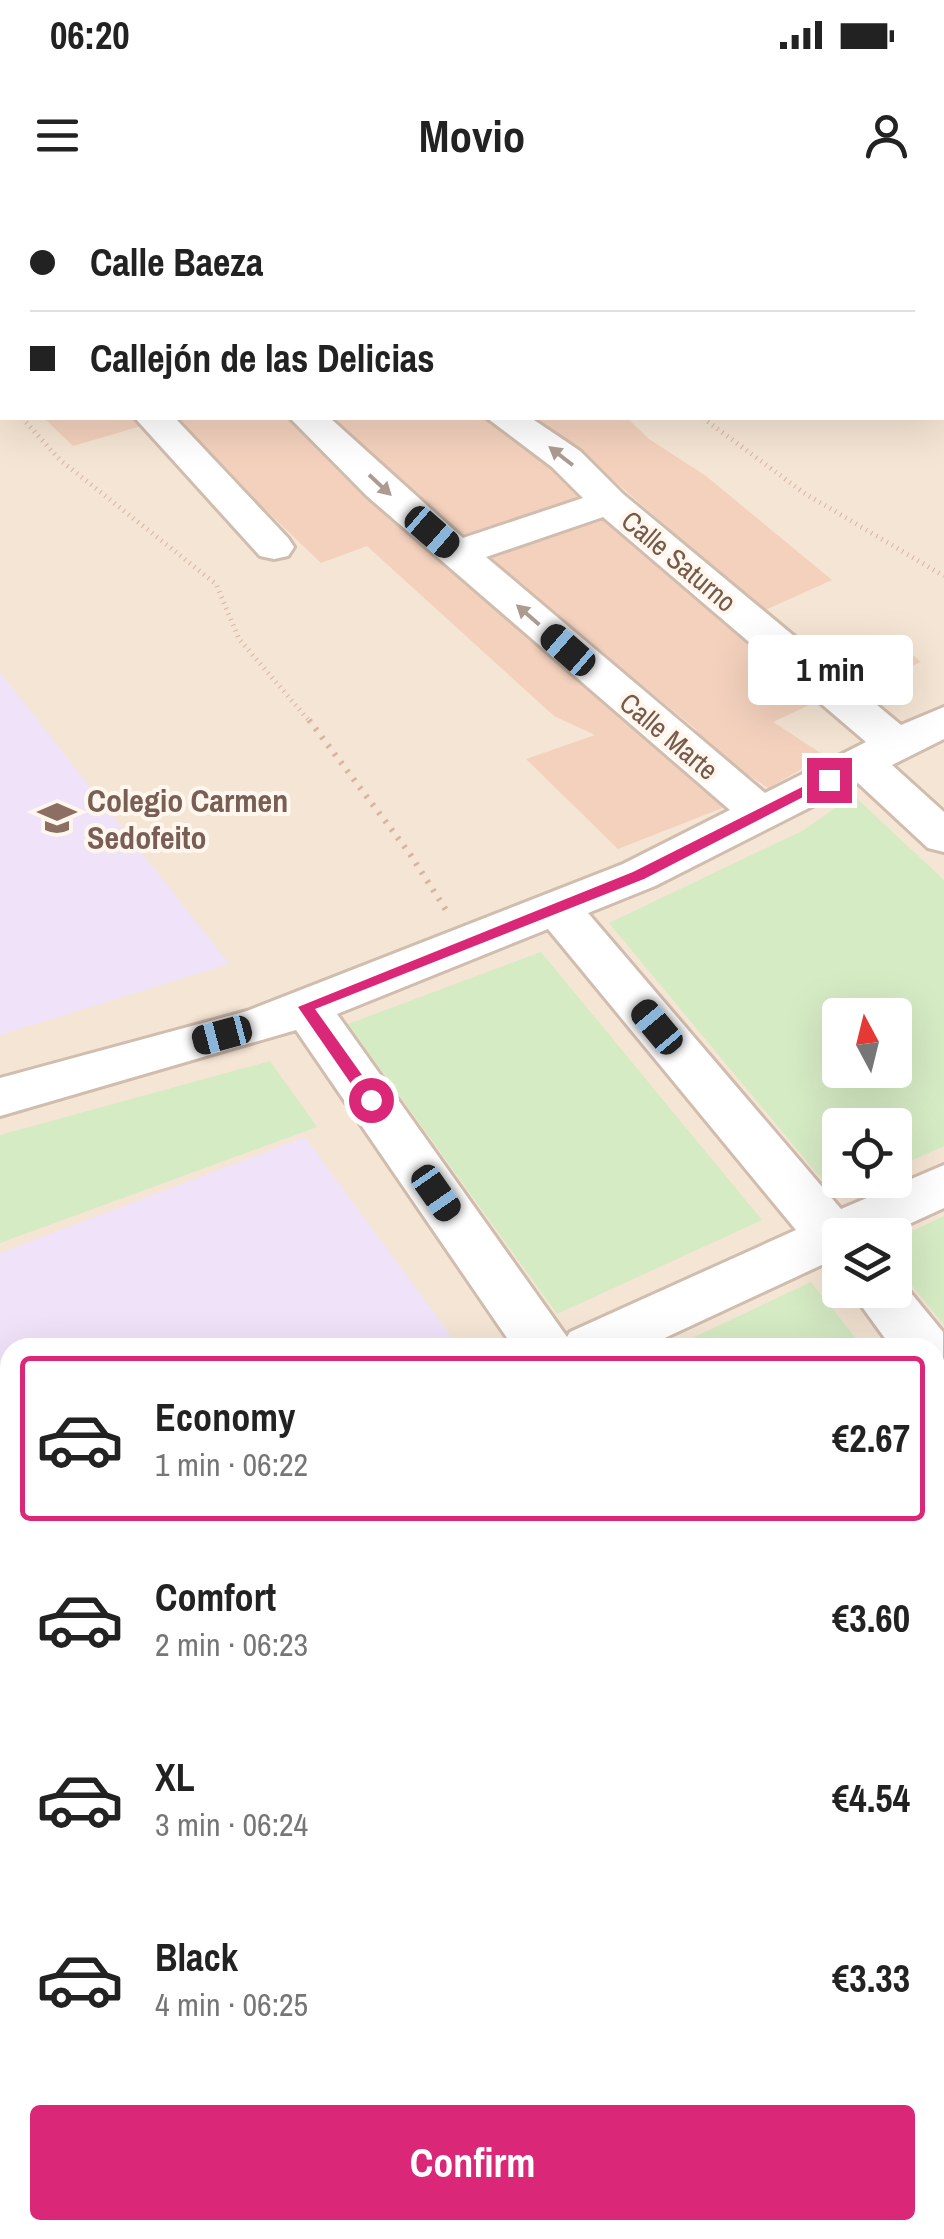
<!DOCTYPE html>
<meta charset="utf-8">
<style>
body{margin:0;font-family:"Archivo Narrow",sans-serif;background:#f2f2f2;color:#222;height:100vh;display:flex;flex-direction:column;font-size:38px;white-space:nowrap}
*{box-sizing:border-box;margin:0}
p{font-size:32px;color:#767676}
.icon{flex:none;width:55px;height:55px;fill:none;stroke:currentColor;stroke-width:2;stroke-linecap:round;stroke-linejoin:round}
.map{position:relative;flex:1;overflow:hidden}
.panel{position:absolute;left:0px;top:1138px;width:945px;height:902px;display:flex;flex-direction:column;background:#fff;border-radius:30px 30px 0 0;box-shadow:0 10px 40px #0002}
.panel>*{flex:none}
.banner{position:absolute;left:0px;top:0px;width:945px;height:220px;box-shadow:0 10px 40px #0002;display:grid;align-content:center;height:220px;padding:0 30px;background:#fff}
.needle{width:65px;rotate:353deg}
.buttons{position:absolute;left:822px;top:798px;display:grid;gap:20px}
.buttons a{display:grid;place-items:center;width:90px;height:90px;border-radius:10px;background:#fff;box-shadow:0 10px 40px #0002;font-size:50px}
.end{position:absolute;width:45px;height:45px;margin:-22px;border:12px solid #db2777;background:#fff;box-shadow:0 0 0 5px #fff}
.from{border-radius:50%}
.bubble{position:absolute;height:70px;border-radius:10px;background:#fff;box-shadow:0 10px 40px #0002;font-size:32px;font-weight:700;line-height:70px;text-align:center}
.car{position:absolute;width:30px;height:60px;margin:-30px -15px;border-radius:12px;box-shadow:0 0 8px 2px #0007;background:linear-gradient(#222 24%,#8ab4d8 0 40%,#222 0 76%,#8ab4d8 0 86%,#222 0)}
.banner b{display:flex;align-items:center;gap:35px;height:95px;font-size:38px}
.banner b+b{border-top:2px solid #e0e0e0}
.banner i{width:25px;height:25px;background:#222}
ul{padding:18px 0 0;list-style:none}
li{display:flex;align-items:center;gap:30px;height:165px;margin:0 20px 15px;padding:0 10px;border:5px solid transparent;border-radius:10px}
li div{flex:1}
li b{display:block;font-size:38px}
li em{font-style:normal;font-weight:700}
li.current{border-color:#db2777}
li>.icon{width:90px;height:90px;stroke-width:1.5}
.cta{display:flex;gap:20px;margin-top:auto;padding:20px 30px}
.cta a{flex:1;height:115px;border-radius:10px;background:#db2777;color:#fff;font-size:40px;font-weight:700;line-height:115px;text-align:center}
.status{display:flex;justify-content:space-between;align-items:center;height:70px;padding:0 50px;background:#fff;direction:ltr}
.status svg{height:28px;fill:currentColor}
header{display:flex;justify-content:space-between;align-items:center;height:130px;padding:0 30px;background:#fff;font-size:45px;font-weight:700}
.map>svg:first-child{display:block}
</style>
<div class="status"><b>06:20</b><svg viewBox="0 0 49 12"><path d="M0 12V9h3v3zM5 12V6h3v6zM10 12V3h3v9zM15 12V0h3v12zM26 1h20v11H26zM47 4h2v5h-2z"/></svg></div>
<header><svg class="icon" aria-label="menu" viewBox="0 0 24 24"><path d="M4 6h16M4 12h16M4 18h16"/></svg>Movio<svg class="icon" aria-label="person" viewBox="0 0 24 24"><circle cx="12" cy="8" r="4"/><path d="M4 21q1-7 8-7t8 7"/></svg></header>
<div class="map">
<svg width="944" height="2039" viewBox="0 0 944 2039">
<rect width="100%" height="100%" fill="#fdf3e6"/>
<path fill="#f5e5d4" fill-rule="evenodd" d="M363,0H944V2039H0V104L2,218H942V2ZM840,815H895V870H840ZM840,925H895V980H840ZM840,1035H895V1090H840ZM10,1148H935V2030H10Z"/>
<path fill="#f0e3f9" d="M0,472L229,764L0,835Z
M305,937L459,1147L10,1148V1716L0,1694V1053Z"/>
<path fill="#d5ebc4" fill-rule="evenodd" d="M853,595L944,680V946L895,968V925H840V980H867L834,994L609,723L804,630ZM840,815H895V870H840Z
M541,752L762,1020L557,1114L348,824Z
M270,861L317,927L0,1043V935Z
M944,1016V1125L895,1065V1039Z
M811,1082L863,1147H673Z
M935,1236L944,1247V1462L935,1469Z"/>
<path fill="#f3d1bd" d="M44,218H143L148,224L73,246Z
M170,218H302L337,255L735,603L618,649L526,559L595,535L554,516L367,346L321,363Z
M322,218H487L594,295L460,339Z
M531,218H627L649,239L706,276L832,380L763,411L586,256Z
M610,314L824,498L773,522L825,556L768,588L691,537L697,530L484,357Z
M900,444L921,462L866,487L842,467Z"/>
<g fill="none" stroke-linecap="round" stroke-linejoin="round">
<g stroke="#d1bdae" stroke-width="6">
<path id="minor" d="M360,0H396L397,2H362Z
M135,218H175L288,338L294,347L288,356L274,359L260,356Z
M290,218H330L463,338L583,298L552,267L487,218H531L580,251L623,294L901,525L944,507V539L892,565L944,612V652L928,648L858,583L655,686L588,713L841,1009L944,965V1008L885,1035H840V1066L828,1062L643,1148H514L296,830L0,916V878L247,811L623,664L730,610L367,296ZM603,317L866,542L765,593L486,357ZM548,729L796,1030L570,1132L567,1137L337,814Z
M896,1075L943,1132V1164L935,1167V1148H892L850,1090H895Z
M935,1683L944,1686V1758L935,1754Z
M935,1797L944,1800V1876L935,1872Z
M0,1829L10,1833V1922L0,1918Z
M33,2030H104L107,2039H36Z
M344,2030H469L472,2039H341Z
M722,2030H795L798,2039H725Z"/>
</g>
<path stroke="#d8b4a0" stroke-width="5" stroke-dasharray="1 5" stroke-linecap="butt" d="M709,0L713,2
M22,218L60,260L216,384L239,439L311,523
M703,218L804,293L944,376"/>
<path stroke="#d8b4a0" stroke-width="6" stroke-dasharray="2.5 8" stroke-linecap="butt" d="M309,520L410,654L446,710"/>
<use href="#minor" fill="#fff" fill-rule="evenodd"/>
</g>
<defs><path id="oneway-solid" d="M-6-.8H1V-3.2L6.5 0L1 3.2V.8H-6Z" transform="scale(2.5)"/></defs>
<g fill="#ad9b92">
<use href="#oneway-solid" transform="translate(561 256) rotate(-142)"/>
<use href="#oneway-solid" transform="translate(380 285) rotate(43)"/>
<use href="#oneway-solid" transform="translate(528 415) rotate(-139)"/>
</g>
<path fill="#db2777" d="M824,576L836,580L644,679L315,809L377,896V904H365L298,807L633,672Z"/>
<defs>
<g id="school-bare" transform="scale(3)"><path d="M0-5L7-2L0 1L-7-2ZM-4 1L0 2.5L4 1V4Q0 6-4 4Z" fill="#8d6e63" stroke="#fff7ed" stroke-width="2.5" paint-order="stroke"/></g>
</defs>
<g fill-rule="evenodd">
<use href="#school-bare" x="57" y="618"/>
</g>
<g text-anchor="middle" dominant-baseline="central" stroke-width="8" stroke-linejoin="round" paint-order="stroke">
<g font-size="28" fill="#77594a" stroke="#fff7ed">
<text transform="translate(679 361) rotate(40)">Calle Saturno</text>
<text transform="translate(669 536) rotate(40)">Calle Marte</text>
</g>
<g font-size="32" font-weight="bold" fill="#785e54" stroke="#fff7ed" text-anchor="start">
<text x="87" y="600">Colegio Carmen<tspan x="87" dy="37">Sedofeito</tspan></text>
</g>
</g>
</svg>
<div class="buttons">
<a><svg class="needle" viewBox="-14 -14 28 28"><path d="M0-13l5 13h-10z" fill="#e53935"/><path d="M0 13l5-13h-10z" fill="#767676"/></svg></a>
<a><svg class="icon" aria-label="locate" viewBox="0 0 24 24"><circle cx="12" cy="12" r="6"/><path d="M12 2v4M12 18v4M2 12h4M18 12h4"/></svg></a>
<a><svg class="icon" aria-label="layers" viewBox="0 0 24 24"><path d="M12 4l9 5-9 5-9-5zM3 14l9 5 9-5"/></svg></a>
</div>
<i class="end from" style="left:371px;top:900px"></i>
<i class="end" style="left:829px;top:580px"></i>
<div class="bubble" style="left:748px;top:435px;width:165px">1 min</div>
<i class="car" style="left:432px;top:332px;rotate:131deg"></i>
<i class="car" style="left:568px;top:450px;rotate:311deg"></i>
<i class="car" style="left:657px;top:827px;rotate:320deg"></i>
<i class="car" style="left:222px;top:835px;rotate:255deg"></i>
<i class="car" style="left:436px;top:993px;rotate:145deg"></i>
<div class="banner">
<b><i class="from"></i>Calle Baeza</b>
<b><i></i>Callejón de las Delicias</b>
</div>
<section class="panel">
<ul>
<li class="current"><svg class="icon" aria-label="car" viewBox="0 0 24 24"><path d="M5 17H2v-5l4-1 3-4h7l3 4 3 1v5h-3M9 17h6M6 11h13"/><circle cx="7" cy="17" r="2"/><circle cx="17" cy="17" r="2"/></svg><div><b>Economy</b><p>1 min · 06:22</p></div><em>€2.67</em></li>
<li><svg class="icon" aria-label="car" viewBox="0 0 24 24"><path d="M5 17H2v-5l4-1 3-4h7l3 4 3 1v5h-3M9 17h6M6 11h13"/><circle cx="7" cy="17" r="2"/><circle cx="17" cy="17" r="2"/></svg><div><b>Comfort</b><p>2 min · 06:23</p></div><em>€3.60</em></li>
<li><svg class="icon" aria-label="car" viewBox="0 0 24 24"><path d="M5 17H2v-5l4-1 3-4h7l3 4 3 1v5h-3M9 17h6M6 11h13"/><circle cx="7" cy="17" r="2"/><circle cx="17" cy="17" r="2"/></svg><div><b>XL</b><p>3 min · 06:24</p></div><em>€4.54</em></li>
<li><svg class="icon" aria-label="car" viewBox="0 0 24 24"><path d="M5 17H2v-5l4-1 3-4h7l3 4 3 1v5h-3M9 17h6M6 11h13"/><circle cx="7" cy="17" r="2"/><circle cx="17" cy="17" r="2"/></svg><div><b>Black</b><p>4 min · 06:25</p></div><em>€3.33</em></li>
</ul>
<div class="cta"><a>Confirm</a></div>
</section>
</div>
